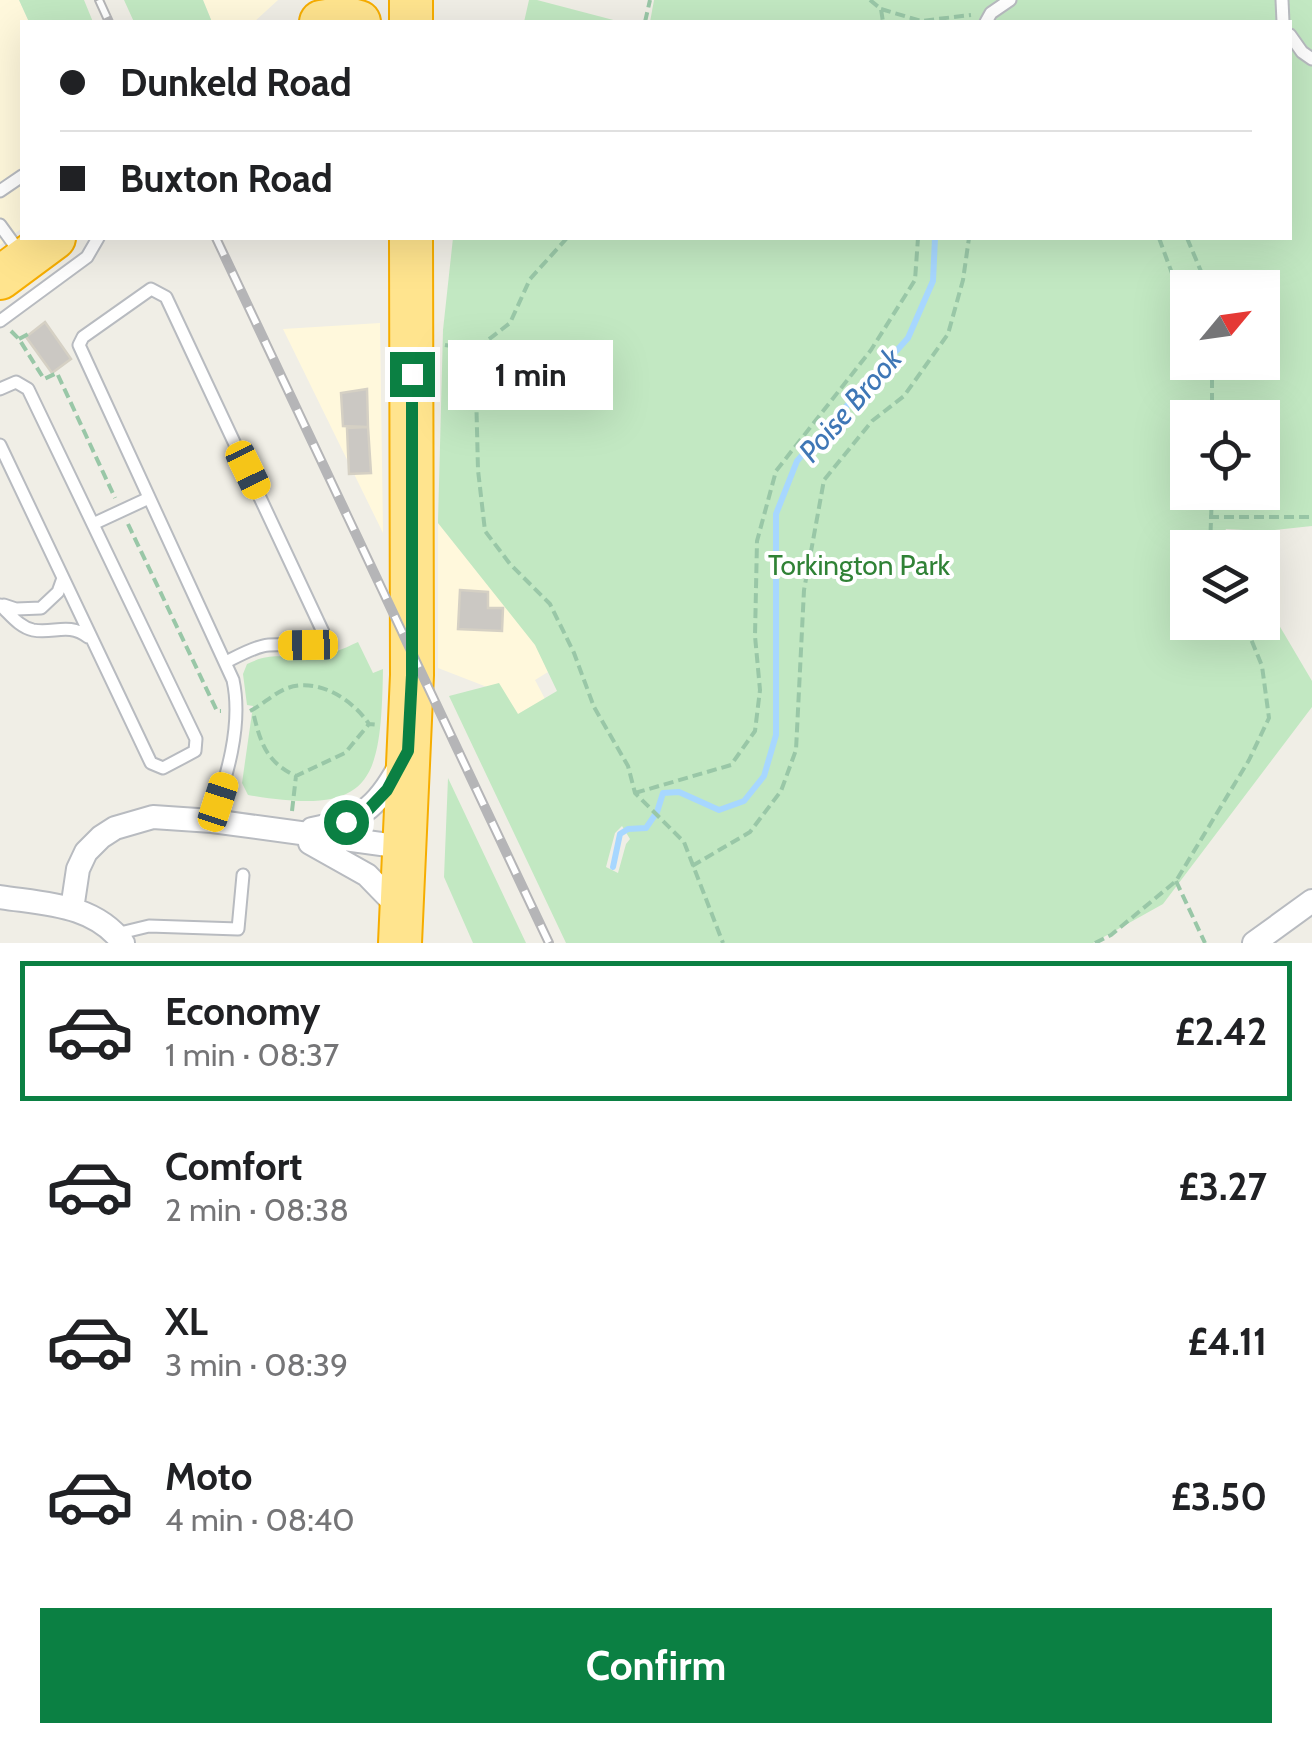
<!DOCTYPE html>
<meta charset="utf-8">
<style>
body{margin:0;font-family:Cabin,sans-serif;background:#f6f6f6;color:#202124;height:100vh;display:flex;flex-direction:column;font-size:38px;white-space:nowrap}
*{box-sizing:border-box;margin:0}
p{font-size:32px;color:#757577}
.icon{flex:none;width:55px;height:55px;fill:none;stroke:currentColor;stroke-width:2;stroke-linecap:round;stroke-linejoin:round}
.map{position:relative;height:943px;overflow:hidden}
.sheet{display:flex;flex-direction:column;background:#fff;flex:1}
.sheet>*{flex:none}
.top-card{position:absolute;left:20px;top:20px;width:1272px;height:220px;border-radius:0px;box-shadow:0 10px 40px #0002;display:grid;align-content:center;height:220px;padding:0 40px;background:#fff}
.needle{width:65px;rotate:61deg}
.buttons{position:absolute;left:1170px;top:270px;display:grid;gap:20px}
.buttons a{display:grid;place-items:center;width:110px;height:110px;border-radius:0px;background:#fff;box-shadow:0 10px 40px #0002;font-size:50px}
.end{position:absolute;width:45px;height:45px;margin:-22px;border:12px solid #0b8043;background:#fff;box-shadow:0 0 0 5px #fff}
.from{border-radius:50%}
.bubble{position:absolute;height:70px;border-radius:0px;background:#fff;box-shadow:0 10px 40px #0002;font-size:32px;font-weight:700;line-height:70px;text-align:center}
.car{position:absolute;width:30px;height:60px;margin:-30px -15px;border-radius:12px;box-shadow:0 0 8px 2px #0007;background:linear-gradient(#f5c518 24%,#345 0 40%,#f5c518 0 76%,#345 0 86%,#f5c518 0)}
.top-card b{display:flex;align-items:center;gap:35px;height:95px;font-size:38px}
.top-card b+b{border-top:2px solid #e0e0e0}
.top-card i{width:25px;height:25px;background:#202124}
ul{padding:18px 0 0;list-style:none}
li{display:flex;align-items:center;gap:30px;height:140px;margin:0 20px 15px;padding:0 20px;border:5px solid transparent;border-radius:0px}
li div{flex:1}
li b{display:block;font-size:38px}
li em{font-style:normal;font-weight:700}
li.current{border-color:#0b8043}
li>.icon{width:90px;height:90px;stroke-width:1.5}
.primary-button{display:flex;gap:20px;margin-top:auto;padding:20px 40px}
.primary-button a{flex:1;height:115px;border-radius:0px;background:#0b8043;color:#fff;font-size:40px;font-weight:700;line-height:115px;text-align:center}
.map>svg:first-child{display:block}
</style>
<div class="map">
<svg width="1312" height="943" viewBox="0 0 1312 943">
<rect width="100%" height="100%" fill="#f0eee6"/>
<path fill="#fff8dc" d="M0,0H19L29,22H22V228L0,245Z
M203,0H278L254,22H212Z
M380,323L383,533L283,329Z
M438,523L536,645L548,672L535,680L545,699L518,714L487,687L438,668Z"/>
<path fill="#c2e8c2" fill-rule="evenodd" d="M19,0H84L93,22H29Z
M124,0H203L212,22H134Z
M529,0H537L621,22H524Z
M654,0H1312V526L1264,531L1226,529L1224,533L1232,547L1188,548V622H1262L1263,598L1312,681V707L1163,904L1093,943H566L449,696L499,683L518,714L557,691L535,645L438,523L443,330L453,238H1290V22H650ZM1188,288H1262V362H1188ZM1188,418H1262V492H1188ZM622,826L630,839L626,844L618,873L606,867L615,833Z
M358,642L373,673L383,669C381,784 372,816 248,795L242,783L253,706L247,705L243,674L247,664C274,651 284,659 311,657C328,656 343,649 358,642Z
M448,778L526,943H473L444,877Z"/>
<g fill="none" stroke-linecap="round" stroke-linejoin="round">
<path stroke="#a7d7ff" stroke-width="6" d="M613,867L620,834L628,829L646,828L657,812L663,793L679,792L719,810L744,801L764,776L776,735V514L797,461L908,338L933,281L935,238"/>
</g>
<path fill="#cbc8c3" stroke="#d5d0c4" stroke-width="2.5" d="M45,322L71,359L52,373L26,337Z
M367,389L368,427L343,426L341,393Z
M368,427L371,473L349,474L347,428Z
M460,590L488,592V608H503L502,631L458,629Z"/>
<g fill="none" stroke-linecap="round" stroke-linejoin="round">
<g stroke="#b8bbc0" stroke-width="15">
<path id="lane" d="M1282,0L1283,22
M986,22L991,13L1010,0
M1290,35L1302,52L1312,59
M0,191L22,176
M0,225L21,254
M0,321L87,257L98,238
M0,389L16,382L28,389L196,739L195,751L163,768L151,763L0,445
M93,524L149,498
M0,605C10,614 19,627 33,630C54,634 68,622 88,637
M4,605L16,609L41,608L58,592L63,578
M212,821C226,778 243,726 233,680L79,345L83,337L151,289L166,297L323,632C312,654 284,641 263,646C250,649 238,656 226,662
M116,934L149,926L238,929L243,875"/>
</g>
<g stroke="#b8bbc0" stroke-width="26">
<path id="street" d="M312,829C359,820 376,810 399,767
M310,843L367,875L400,909
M0,897C45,904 94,904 123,943
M72,909L78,869L86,852L101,837L115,828L153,817L212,821L403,847
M1254,943L1312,901"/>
</g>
<g stroke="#f6ad00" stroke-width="46">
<path id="highway" d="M321,22L344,18L359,22
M411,22V0
M0,278L54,238
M400,943L412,675L411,238"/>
</g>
<path stroke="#99c7a7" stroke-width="4" stroke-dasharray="10 5" stroke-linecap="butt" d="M870,0L881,9L883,22
M881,9L921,21L971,15
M645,22L650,0
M567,238L530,279L510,323L475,350L478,470L485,531L510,564L550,604L574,653L594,707L628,766L635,793L684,842L723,943
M1159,238L1188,317
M1187,238L1208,288
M11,331L19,339L44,379L57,373L115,498
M19,339L30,333
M445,345L475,350
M1204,362L1209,377
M1212,418V362
M1209,517H1312
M128,524L217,711H221
M1210,548L1212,492
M250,711C262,705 272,695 285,689C317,676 352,699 369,724L379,725
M254,716C261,745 268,763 296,776L345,753L369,724
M635,793L731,765L755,731L760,690L755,636L757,541L776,471L871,350L915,280L918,238
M292,811L296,776
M692,866L750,832L781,791L796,750L804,590L824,480L872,421L904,396L948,334L963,280L969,238
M1176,881L1205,943
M1095,943L1111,935L1176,881L1249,760L1269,718L1262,666L1244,622"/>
<use href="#lane" stroke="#fff" stroke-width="11"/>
<use href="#street" stroke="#fff" stroke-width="22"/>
<use href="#highway" stroke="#ffe48e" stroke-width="42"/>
<g stroke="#b5b5b7" stroke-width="10">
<path id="rail" d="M99,0L109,22
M216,238L549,943"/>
</g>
<use href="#rail" stroke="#fff" stroke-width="6" stroke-dasharray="19" stroke-linecap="butt"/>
</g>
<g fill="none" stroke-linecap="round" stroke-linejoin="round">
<path stroke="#0b8043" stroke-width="12" d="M346,822L368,810L387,790L408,751L412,675V374"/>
</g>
<g text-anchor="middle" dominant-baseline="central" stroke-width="8" stroke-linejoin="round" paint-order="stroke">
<g font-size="28" fill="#308236" stroke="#fff">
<text x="859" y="565">Torkington Park</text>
</g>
<g font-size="30" font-style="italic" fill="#3f77b6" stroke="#fff">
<text transform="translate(850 405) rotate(-49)">Poise Brook</text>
</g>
</g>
</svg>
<div class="buttons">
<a><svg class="needle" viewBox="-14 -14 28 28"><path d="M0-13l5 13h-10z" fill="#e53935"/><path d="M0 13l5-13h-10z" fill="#757577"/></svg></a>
<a><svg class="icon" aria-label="locate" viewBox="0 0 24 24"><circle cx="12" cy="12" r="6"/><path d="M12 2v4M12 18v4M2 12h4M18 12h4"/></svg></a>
<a><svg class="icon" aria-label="layers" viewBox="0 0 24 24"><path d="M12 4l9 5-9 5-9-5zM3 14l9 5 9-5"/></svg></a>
</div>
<i class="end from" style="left:346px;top:822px"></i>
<i class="end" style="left:412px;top:374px"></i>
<div class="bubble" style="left:448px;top:340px;width:165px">1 min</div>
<i class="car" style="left:248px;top:470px;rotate:154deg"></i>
<i class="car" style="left:308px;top:645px;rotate:269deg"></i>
<i class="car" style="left:218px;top:802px;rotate:18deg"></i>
<div class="top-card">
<b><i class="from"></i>Dunkeld Road</b>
<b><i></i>Buxton Road</b>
</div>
</div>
<section class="sheet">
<ul>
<li class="current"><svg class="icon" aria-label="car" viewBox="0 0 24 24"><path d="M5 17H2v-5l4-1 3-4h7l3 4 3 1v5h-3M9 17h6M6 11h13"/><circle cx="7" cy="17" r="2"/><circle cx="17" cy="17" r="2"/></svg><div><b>Economy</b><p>1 min · 08:37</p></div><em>£2.42</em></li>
<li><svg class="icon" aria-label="car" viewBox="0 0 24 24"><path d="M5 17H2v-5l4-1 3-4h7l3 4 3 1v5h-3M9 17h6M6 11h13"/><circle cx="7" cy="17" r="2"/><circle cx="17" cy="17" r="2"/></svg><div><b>Comfort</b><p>2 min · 08:38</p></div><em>£3.27</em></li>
<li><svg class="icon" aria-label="car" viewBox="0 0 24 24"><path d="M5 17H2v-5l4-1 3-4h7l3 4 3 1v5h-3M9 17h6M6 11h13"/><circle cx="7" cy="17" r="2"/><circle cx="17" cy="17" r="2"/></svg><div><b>XL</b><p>3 min · 08:39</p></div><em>£4.11</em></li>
<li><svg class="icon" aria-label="car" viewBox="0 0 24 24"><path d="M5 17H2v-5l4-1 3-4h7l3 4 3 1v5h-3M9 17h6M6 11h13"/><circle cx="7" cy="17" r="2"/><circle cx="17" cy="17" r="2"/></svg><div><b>Moto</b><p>4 min · 08:40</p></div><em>£3.50</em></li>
</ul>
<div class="primary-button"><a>Confirm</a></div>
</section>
